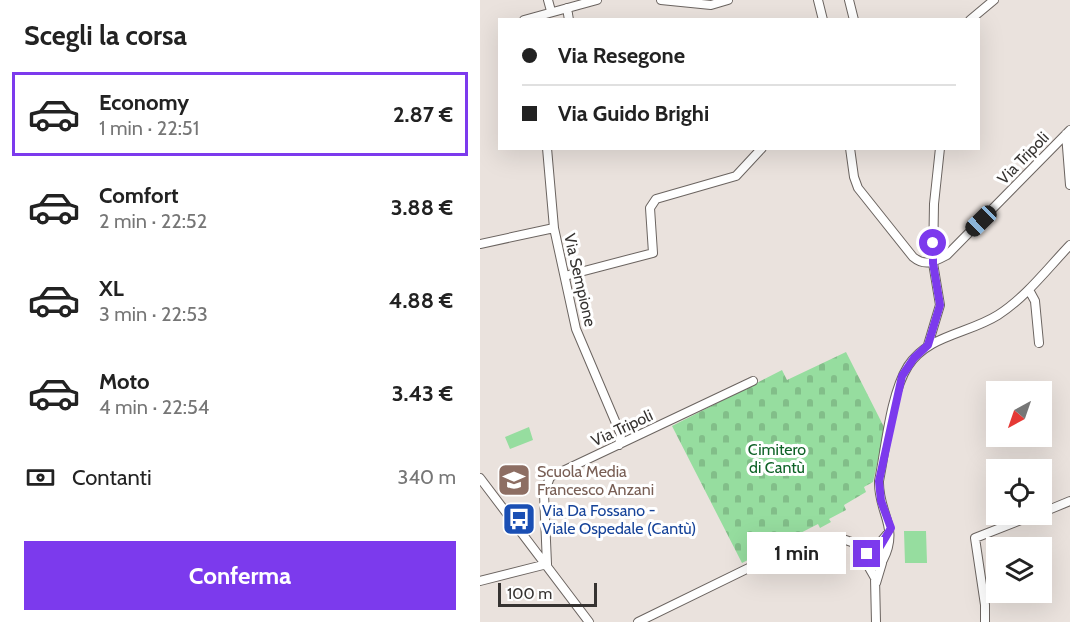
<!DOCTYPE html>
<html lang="it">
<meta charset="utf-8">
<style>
body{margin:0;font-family:Cabin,sans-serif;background:#f6f6f6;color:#222;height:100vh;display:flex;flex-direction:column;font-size:22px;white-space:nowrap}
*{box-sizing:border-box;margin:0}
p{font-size:20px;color:#767676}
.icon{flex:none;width:33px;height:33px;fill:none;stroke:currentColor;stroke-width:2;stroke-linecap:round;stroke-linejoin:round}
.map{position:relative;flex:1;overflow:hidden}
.sheet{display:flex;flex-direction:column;background:#fff;width:480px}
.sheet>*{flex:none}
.top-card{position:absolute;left:18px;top:18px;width:482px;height:132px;border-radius:0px;box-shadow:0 6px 24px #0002;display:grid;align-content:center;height:132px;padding:0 24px;background:#fff}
.needle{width:39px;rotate:220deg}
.fabs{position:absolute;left:506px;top:381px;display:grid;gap:12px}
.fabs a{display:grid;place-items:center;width:66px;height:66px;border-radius:0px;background:#fff;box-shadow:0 6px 24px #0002;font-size:30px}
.scale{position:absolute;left:18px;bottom:15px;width:99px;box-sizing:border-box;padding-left:6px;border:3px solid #363331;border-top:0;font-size:16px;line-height:21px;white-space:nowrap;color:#363331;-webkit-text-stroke:4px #fff;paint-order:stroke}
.end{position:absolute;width:27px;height:27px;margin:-14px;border:8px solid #7c3aed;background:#fff;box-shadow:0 0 0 3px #fff}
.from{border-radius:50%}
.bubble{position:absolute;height:42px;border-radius:0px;background:#fff;box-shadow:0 6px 24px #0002;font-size:20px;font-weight:800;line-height:42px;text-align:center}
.car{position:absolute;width:18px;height:36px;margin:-18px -9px;border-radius:8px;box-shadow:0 0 4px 2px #0007;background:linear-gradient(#222 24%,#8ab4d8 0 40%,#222 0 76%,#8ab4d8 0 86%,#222 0)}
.top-card b{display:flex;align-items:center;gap:21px;height:57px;font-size:22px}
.top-card b+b{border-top:2px solid #e0e0e0}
.top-card i{width:15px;height:15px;background:#222}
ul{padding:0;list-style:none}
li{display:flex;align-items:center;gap:18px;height:84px;margin:0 12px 9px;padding:0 12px;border:3px solid transparent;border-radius:0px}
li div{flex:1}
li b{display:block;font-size:22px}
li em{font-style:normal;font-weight:800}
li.on{border-color:#7c3aed}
li>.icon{width:54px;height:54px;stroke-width:1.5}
h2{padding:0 24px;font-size:27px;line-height:72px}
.pay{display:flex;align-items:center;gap:15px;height:66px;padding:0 24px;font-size:22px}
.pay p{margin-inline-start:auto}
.button{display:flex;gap:12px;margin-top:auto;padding:12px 24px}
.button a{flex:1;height:69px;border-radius:0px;background:#7c3aed;color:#fff;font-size:24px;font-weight:800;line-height:69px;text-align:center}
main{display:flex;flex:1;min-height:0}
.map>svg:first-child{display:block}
</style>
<main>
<section class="sheet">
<h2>Scegli la corsa</h2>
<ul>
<li class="on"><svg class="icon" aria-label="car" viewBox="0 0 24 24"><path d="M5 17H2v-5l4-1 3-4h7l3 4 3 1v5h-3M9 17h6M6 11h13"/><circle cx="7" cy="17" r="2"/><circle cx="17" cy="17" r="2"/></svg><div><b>Economy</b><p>1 min · 22:51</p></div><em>2.87 €</em></li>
<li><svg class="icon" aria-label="car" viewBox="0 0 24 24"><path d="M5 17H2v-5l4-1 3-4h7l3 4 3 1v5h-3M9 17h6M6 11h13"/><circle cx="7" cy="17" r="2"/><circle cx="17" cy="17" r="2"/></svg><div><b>Comfort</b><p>2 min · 22:52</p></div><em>3.88 €</em></li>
<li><svg class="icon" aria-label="car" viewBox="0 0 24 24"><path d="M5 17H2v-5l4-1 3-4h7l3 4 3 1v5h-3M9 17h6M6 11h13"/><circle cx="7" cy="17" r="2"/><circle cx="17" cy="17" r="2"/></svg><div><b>XL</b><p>3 min · 22:53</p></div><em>4.88 €</em></li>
<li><svg class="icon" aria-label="car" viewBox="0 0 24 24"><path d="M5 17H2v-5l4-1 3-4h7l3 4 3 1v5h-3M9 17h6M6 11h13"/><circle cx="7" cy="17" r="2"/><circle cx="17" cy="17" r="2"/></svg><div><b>Moto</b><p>4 min · 22:54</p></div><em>3.43 €</em></li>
</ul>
<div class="pay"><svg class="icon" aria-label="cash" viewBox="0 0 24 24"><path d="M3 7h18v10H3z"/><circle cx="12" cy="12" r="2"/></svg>Contanti<p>340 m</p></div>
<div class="button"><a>Conferma</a></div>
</section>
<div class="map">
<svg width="590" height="622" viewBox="0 0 590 622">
<defs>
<pattern id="cemetery-stones" width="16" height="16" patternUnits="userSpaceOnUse" patternTransform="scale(1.5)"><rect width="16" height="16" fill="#96dd9f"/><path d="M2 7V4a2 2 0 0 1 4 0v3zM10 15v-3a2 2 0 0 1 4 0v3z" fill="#82be89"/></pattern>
</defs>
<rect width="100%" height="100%" fill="#eae2dd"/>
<path fill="#96dd9f" d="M49,427L53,440L30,449L25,437Z
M424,531H446L447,563H425Z"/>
<path fill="url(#cemetery-stones)" d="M366,352L405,429L393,482L384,487L386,492L364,505L366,510L349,519L351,522L340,528L338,524L262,563L192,426L302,370L307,380Z"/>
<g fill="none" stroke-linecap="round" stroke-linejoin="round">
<g stroke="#6b6460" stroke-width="10">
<path id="minor" d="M68,0L71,11
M181,0L231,5L248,0
M338,0L343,20
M369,0L374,20
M87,8L89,20
M44,20L117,0
M490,20L514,0
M586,134L590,185
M67,148L74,228L96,329L141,435L139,445
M370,148L374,177L378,188L433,257C445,267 454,262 467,255L590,130
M0,244L74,228
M85,276L173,253L170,208L176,199L256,176L282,148
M549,290L555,301L559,343
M448,345L460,305L453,263L454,204L460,148
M0,478L109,622
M561,513L590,501
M378,548L395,578L396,622
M403,560C420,527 398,513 399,481C406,447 410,395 428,366C448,335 488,334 518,315C546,297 567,269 590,245
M67,564L64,494L70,477L273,381
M0,581L67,564
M396,583L402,563
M158,622L328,539L360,538L394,550L409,532
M505,622V605L495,538L556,514"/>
</g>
<use href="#minor" stroke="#fff" stroke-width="8"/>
</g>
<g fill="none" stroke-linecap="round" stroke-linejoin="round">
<path stroke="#7c3aed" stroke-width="8" d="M387,554L401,545L411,528L401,501L399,481L422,376L434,358L448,345L460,305L453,263V243"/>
</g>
<defs>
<g id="school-square" transform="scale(1.725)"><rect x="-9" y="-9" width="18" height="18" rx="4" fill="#8d6e63" stroke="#fff"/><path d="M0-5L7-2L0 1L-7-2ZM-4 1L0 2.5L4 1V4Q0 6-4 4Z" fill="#fff"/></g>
<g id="bus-square" transform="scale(1.725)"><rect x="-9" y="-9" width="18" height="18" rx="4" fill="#1a4fb4" stroke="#fff"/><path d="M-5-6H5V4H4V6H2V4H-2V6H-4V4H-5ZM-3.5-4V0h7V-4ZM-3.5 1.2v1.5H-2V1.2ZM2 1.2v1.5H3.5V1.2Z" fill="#fff"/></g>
</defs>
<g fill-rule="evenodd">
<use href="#school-square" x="34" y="480"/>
<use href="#bus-square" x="39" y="519"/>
</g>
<g text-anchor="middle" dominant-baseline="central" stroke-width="6" stroke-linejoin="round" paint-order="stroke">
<g font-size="16" fill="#363331" stroke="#fff">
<text transform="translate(543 158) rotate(-46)">Via Tripoli</text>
<text transform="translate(100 280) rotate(77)">Via Sempione</text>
<text transform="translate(142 428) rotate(-25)">Via Tripoli</text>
</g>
<g font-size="16" fill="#0f6227" stroke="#fff">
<text x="297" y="449">Cimitero<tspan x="297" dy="18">di Cantù</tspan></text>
</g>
<g font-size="16" fill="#785e54" stroke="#fff" text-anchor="start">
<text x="57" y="471">Scuola Media<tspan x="57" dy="18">Francesco Anzani</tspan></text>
</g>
<g font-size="16" fill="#164399" stroke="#fff" text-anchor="start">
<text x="62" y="510">Via Da Fossano -<tspan x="62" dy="18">Viale Ospedale (Cantù)</tspan></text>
</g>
</g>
</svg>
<div class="fabs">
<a><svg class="needle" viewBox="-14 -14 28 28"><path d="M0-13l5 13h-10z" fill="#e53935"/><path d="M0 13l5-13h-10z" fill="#767676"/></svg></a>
<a><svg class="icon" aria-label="locate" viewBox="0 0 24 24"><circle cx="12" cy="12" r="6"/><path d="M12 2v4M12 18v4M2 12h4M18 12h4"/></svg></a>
<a><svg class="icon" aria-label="layers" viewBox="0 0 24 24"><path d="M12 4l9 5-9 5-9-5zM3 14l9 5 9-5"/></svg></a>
</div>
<div class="scale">100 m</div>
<i class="end from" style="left:453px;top:243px"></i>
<i class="end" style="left:387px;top:554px"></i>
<div class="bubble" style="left:267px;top:532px;width:99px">1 min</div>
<i class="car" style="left:501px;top:221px;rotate:226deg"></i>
<div class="top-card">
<b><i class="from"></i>Via Resegone</b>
<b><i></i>Via Guido Brighi</b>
</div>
</div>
</main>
